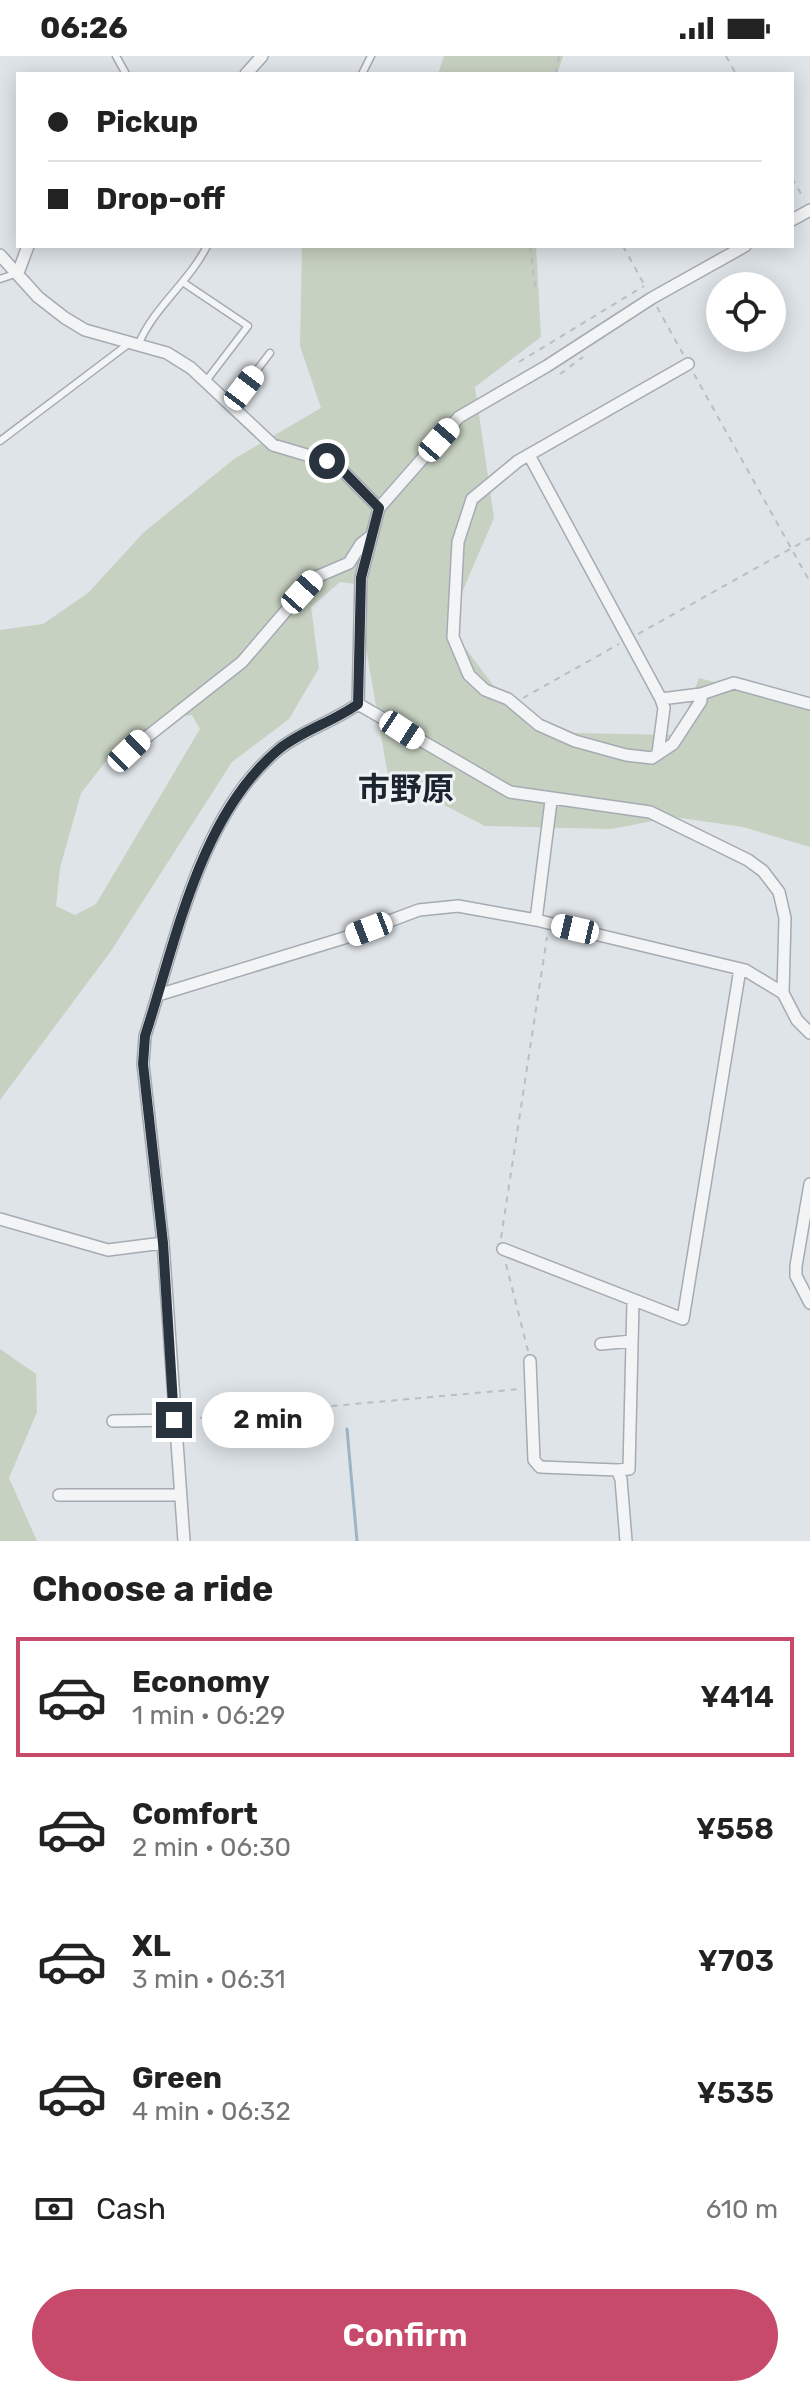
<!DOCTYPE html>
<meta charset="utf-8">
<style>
body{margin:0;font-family:Rubik,"Noto Sans JP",sans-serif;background:#f6f6f6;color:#222;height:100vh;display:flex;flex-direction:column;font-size:30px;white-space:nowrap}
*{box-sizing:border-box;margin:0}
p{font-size:26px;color:#767676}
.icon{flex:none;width:44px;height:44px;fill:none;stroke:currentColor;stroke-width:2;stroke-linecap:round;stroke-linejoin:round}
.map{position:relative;height:1485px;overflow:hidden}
.drawer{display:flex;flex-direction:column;background:#fff;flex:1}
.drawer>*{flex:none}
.hud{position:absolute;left:16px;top:16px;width:778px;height:176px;border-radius:0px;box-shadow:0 4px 20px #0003;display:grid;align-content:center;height:176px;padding:0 32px;background:#fff}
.tools{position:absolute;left:706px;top:216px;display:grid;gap:16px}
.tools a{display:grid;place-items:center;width:80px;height:80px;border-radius:50%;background:#fff;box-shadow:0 4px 20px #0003;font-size:40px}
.end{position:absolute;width:36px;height:36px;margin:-18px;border:10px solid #29333e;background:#fff;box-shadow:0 0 0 4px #fff}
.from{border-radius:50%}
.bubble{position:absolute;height:56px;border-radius:28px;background:#fff;box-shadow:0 4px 20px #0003;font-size:26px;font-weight:600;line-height:56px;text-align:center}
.car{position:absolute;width:24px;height:48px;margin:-24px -12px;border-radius:10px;box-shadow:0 0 6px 2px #0007;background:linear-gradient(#fff 24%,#345 0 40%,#fff 0 76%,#345 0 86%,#fff 0)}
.hud b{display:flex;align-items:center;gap:28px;height:76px;font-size:30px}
.hud b+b{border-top:2px solid #e0e0e0}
.hud i{width:20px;height:20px;background:#222}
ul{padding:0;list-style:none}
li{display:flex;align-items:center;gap:24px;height:120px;margin:0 16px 12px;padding:0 16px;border:4px solid transparent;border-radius:0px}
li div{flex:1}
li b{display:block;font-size:30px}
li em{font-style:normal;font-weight:600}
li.current{border-color:#c74a6a}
li>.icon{width:72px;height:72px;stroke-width:1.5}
h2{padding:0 32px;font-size:36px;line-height:96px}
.pay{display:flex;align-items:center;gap:20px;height:88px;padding:0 32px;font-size:30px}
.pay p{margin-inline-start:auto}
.button{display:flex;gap:16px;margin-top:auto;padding:16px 32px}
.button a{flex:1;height:92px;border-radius:48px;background:#c74a6a;color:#fff;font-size:32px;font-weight:600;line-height:92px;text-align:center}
.status{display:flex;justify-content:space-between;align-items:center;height:56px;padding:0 40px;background:#fff;direction:ltr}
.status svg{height:22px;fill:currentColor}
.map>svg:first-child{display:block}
</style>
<div class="status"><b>06:26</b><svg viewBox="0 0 49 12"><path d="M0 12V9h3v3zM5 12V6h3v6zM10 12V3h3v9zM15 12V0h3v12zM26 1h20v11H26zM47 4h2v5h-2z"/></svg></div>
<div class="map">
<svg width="810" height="1485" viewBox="0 0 810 1485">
<rect width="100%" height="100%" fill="#dfe4e8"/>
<path fill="#c7d1c1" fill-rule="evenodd" d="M444,0H563L557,18H438Z
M302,190H536L541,281L475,331L494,462L448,569L508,649L573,677L678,679L699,622L810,652V791L743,771L674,761L611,773L485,770L388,720L355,528L340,526L311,551L319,612L289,663L232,706L111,895L0,1044V574L43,568L88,537L143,477L234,403L321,352L300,290ZM192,659L200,673L96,848L75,859L56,850L60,812L81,737L107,704L161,661Z
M0,1293L36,1318L37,1356L9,1422L37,1485H0Z"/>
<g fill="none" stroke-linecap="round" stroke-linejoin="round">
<path stroke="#9cb5c6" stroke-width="3" d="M347,1373L357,1485"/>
<g stroke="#a5abb2" stroke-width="9">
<path id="lane" d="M116,0L126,18
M362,18L371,0
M0,223L18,217
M184,227L248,270L206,325
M139,287C155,250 189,226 207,190
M230,349L270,297
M0,385L131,286"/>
</g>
<g stroke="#a5abb2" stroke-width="14">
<path id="street" d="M246,18L262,0
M792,164L810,154
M0,199L38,241L65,262L85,274L167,297L191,312L273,389L327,405L344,416L379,452
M18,217L28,190
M688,308L518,405L472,443L458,486L453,581L469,619L485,634L508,643L539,669L575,685L626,699L652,702L673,688L701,645V638
M529,399L661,643L664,652L658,697
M661,643L701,638L734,627L810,648
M358,648L361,522L379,452L459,361L547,310L652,242L745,190
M358,648L510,736L650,756L748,804L763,815L779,836L785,862L783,937
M115,701L129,695L242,606L314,522L349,507L361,488L371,480
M536,864L551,745
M158,939L344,882L419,854L458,850L536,864L745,914L783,937L797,964L810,977
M810,1128L796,1210V1220L810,1247
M0,1163L108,1194L163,1187
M503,1193L683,1263L740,913
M601,1288L632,1285
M530,1305L534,1404L540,1411L617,1414L621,1423L626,1485
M113,1365L174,1364
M617,1414L629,1413L633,1246
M59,1439H180
M184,1485L163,1187L143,1008L145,980C176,885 199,760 278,694C301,675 333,666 358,648"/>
</g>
<path stroke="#babec2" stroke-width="2" stroke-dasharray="6 6" stroke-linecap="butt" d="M726,0L736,18
M556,18L559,0
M792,122L804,143
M530,190L535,231
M623,190L646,232
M657,251L683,298
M519,306L644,230
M560,318L583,301
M694,318L810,526
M638,578L810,482
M523,642L619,588
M501,1182L547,881
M506,1208L528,1295
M188,1363L520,1333"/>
<use href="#lane" stroke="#f2f4f6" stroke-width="6"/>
<use href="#street" stroke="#f2f4f6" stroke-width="11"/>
</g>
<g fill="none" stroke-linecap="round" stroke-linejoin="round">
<path stroke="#29333e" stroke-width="10" d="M174,1364L163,1187L143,1008L145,980C176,885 199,761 278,694C301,675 333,666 358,648L361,522L379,452L344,416L327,405"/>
</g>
<g text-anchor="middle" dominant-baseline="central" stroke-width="6" stroke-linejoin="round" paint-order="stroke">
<g font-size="32" font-weight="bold" fill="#1b242f" stroke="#eff2f5">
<text x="406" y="733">市野原</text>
</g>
</g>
</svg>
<div class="tools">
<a><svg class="icon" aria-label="locate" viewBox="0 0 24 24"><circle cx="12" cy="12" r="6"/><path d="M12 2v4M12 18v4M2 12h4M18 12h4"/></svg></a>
</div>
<i class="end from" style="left:327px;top:405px"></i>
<i class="end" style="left:174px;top:1364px"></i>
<div class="bubble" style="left:202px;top:1336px;width:132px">2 min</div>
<i class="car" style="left:244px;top:332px;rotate:37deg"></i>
<i class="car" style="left:439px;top:384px;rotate:41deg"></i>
<i class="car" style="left:302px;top:536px;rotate:42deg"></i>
<i class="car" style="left:402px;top:674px;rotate:123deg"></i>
<i class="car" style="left:129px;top:695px;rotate:46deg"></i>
<i class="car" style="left:369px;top:873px;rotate:249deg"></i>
<i class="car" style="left:575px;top:873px;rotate:283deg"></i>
<div class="hud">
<b><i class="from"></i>Pickup</b>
<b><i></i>Drop-off</b>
</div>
</div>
<section class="drawer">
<h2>Choose a ride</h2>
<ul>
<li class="current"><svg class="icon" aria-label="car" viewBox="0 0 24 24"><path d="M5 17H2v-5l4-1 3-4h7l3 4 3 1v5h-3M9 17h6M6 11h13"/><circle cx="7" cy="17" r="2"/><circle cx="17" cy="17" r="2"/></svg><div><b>Economy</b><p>1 min · 06:29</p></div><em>¥414</em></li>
<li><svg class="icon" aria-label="car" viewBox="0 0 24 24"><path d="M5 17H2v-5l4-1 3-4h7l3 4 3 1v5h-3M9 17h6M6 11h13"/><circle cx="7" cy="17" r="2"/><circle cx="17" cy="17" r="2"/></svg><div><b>Comfort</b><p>2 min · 06:30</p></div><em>¥558</em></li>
<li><svg class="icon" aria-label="car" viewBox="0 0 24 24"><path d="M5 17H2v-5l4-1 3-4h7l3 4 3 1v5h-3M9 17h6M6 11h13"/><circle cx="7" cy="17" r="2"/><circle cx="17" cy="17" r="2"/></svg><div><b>XL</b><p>3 min · 06:31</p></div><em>¥703</em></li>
<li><svg class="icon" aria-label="car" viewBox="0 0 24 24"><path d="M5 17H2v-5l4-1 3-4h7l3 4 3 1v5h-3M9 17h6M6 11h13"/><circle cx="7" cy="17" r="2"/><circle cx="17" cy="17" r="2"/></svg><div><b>Green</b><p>4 min · 06:32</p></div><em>¥535</em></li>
</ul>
<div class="pay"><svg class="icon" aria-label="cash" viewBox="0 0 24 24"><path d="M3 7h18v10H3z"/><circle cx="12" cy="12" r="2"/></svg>Cash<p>610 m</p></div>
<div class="button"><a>Confirm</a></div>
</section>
